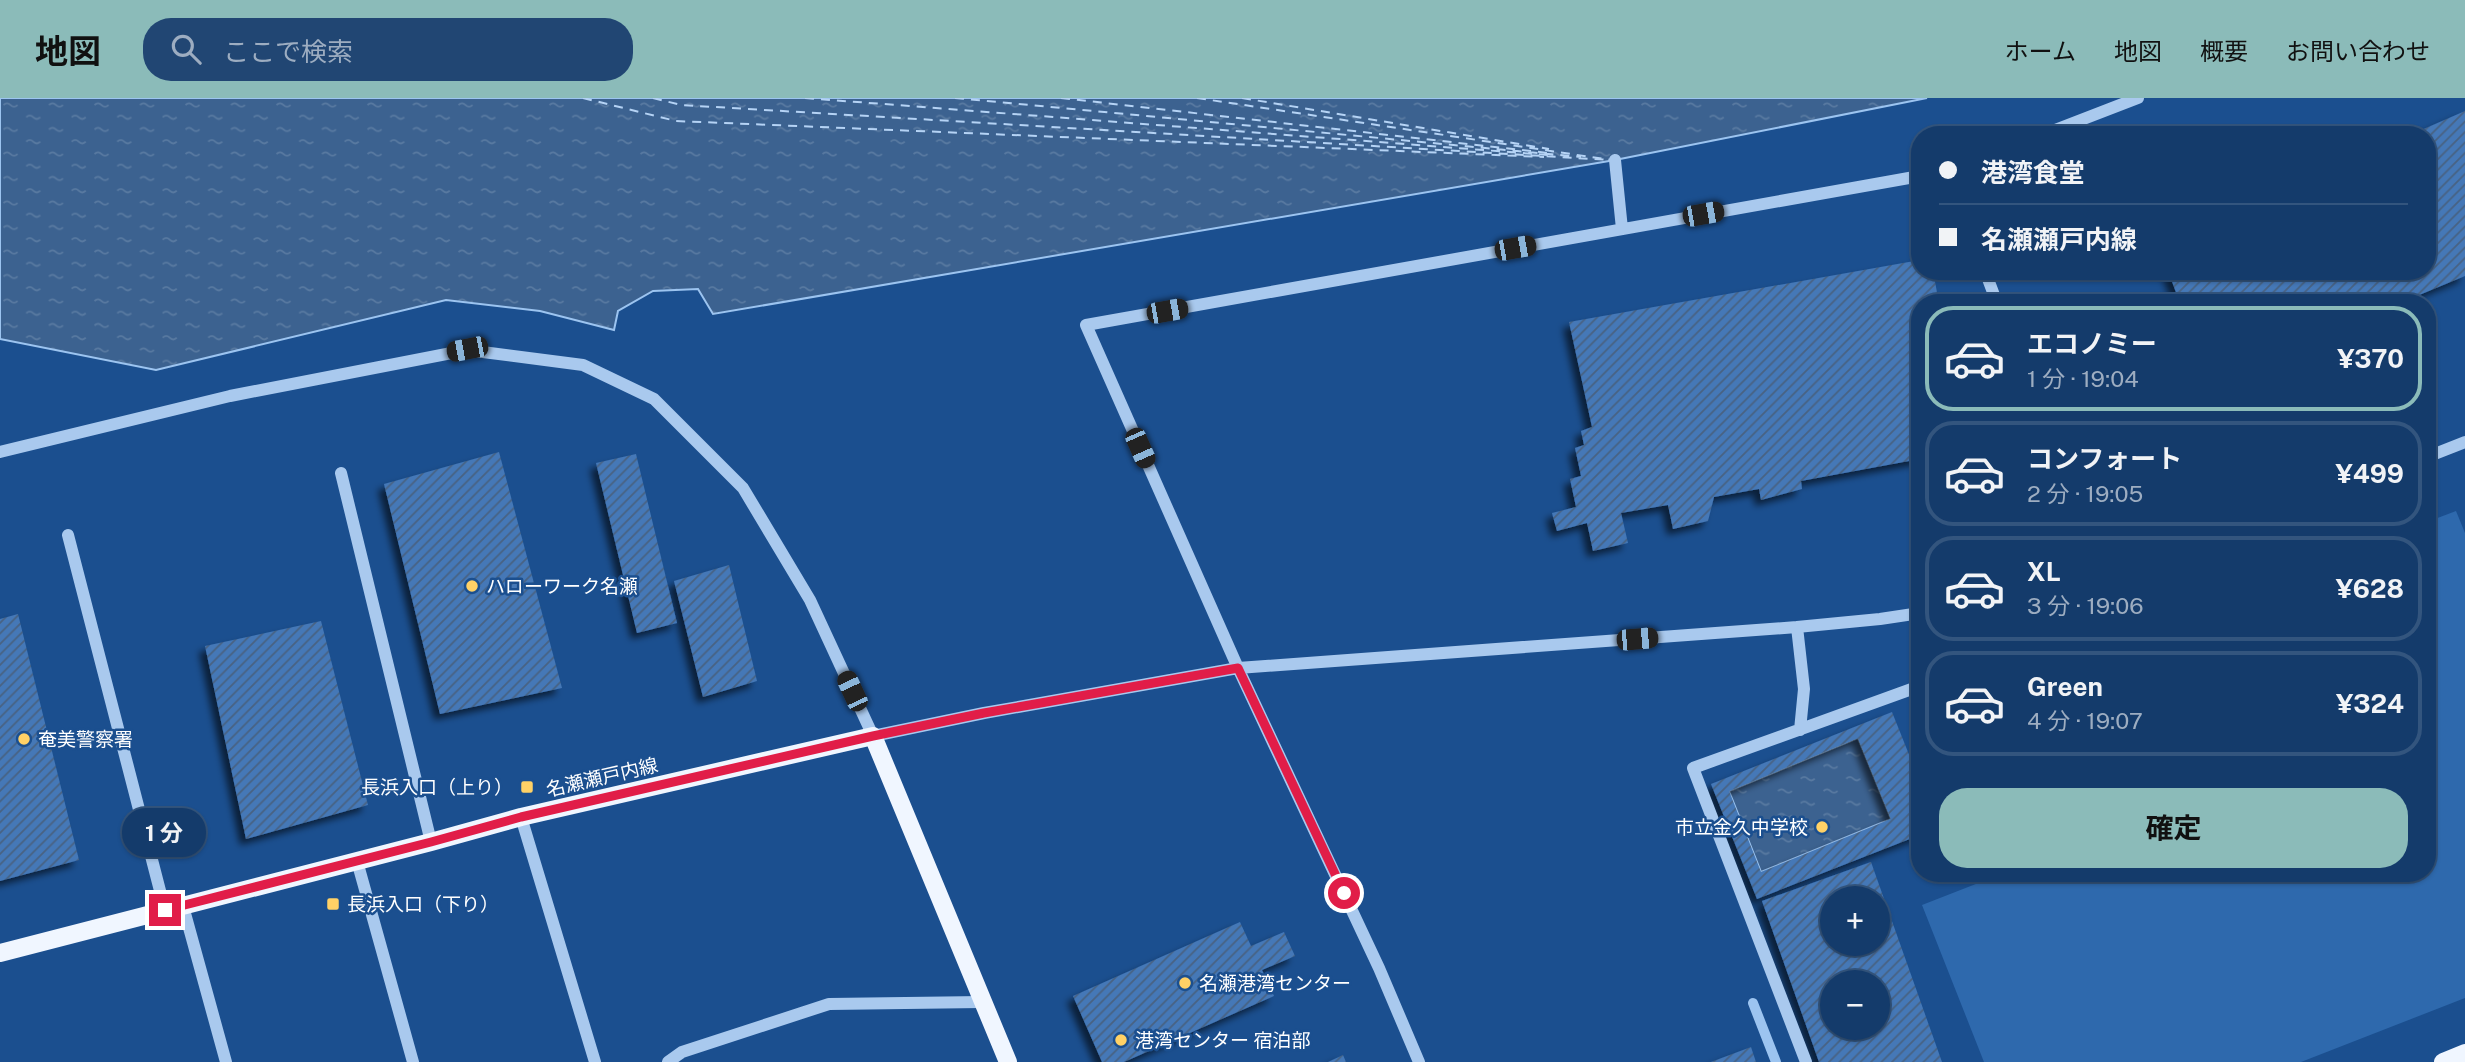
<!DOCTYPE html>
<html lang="ja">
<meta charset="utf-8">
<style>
body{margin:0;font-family:"Public Sans","Noto Sans JP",sans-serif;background:#214673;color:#f1f3f6;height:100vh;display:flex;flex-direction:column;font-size:26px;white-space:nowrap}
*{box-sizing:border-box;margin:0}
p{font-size:23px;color:#9dadc1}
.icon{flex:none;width:38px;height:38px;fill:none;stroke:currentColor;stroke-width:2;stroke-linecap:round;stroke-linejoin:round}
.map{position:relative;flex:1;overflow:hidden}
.details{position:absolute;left:1911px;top:196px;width:525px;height:588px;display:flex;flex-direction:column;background:#143b6b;border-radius:28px;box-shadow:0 2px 5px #0004,0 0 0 2px #33557e}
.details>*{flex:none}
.hud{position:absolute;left:1911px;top:28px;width:525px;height:154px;border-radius:28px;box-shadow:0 2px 5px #0004,0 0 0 2px #33557e;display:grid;align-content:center;height:154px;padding:0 28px;background:#143b6b}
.fabs{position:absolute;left:1820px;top:788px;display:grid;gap:14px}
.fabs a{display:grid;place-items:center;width:70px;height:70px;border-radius:50%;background:#143b6b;box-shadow:0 2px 5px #0004,0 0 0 2px #33557e;font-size:35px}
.end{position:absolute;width:32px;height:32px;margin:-16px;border:9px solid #e11d48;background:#fff;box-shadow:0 0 0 4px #fff}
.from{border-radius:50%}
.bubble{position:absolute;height:49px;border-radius:24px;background:#143b6b;box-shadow:0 2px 5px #0004,0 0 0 2px #33557e;font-size:23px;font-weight:700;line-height:49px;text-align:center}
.car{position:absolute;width:21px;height:42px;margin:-21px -10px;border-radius:9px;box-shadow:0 0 5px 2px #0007;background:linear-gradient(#222 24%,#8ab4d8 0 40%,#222 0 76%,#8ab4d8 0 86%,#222 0)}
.hud b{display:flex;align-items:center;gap:24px;height:66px;font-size:26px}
.hud b+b{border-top:2px solid #33557e}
.hud i{width:18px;height:18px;background:#f1f3f6}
ul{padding:12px 0 0;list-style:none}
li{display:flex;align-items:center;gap:21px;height:105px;margin:0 14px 10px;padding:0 14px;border:4px solid #33557e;border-radius:28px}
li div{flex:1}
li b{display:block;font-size:26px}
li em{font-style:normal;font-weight:700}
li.current{border-color:#8bbbb9}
li>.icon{width:63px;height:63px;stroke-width:1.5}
.cta{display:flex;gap:14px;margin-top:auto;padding:14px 28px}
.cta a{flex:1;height:80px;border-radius:28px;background:#8bbbb9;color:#111;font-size:28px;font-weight:700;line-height:80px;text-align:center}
header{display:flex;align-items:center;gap:42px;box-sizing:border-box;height:98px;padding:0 35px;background:#8bbbb9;color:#111}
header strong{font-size:33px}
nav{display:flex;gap:38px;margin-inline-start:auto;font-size:24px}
.search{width:490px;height:63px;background:#214673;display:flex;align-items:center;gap:18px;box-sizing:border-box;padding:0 24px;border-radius:28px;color:#9dadc1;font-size:26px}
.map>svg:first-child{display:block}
</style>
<header>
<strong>地図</strong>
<div class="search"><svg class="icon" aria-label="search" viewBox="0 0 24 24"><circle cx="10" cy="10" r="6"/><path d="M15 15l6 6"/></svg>ここで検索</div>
<nav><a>ホーム</a><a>地図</a><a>概要</a><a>お問い合わせ</a></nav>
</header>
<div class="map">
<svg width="2465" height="964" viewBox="0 0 2465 964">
<defs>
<pattern id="water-ripples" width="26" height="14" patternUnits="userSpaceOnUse" patternTransform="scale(1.75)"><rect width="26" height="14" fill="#3c6290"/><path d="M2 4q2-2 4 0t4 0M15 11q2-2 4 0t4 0" fill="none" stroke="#597aa1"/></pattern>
<pattern id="building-hatch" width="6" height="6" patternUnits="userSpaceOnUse" patternTransform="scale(1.75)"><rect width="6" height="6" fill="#4478b7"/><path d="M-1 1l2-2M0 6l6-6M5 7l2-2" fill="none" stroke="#486282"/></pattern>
<filter id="shadow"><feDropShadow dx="-6" dy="6" stdDeviation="3.5" flood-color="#0009"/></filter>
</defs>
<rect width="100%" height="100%" fill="#1b4f8f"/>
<path fill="#2e69ad" d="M2456,413L2465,435V900L2301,964H1984L1922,807L2004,775H2427V424Z"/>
<path fill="url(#water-ripples)" stroke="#9cc4f0" stroke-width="2" d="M0,0H1927L1615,62L713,216L698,191L653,193L618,213L614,232L540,213L446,202L156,272L0,241Z
M1858,640L1891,721L1761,774L1729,693Z"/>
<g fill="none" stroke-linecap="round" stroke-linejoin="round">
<path stroke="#9cc4f0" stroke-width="10" d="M1753,905L1776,964"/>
<path stroke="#b5d3f5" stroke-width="2" stroke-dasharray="9 7" stroke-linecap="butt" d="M583,0L676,23L1544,59
M653,0L681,7L1610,62
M805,0L1548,57
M955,0L1581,59
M1061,0L1548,55
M1197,0L1611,62
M1242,0L1549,51"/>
</g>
<path fill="url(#building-hatch)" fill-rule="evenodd" filter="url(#shadow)" d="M2465,13V178L2400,205H2180L2168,173H2427V37H2410Z
M1920,162V173H1933L1939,205H1920V361L1801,383L1802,391L1761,402L1759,391L1714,399L1708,423L1673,431L1668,407L1621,415L1628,445L1593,453L1587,425L1557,433L1552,415L1576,409L1570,381L1581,378L1575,350L1584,347L1581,333L1592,329L1569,224Z
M499,354L562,590L440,616L384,386Z
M636,356L677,525L637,535L596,365Z
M729,467L757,583L703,599L674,483Z
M18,516L79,762L0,783V521Z
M321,523L368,707L246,741L205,548Z
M1892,614L1920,684V737L1757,801L1711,686ZM1858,640L1891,721L1761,774L1729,693Z
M1871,764L1942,964H1819L1762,803ZM1832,800H1878V845H1832ZM1832,884H1878V929H1832Z
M1240,824L1251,848L1284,834L1295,858L1262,872L1274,898L1124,964H1102L1073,898Z
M1751,949L1756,964H1711Z
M1343,957L1346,964H1328Z"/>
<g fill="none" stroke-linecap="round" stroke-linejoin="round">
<path stroke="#a9c9ee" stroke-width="12" d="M2042,37L2138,0
M1615,62L1622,131
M1985,173L1997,205
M0,354L230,298L467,252L583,267L654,301L743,390L810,502L873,638L984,615L1238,570L1797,529L1880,521L1920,515
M2427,359L2465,344
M341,375L431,744
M68,437L165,812
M1797,529L1804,591L1800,632
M521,719L595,964
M357,763L413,964
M183,808L226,964
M668,964L682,954L829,906L982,904
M1419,964L1379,870L1238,570L1086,227L1920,78
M1806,964L1693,670L1920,588"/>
<path stroke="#f0f6ff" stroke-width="18" d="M0,855L431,744L521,719L873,638L1008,964
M2443,964L2465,955"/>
</g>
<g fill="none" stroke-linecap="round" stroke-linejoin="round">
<path stroke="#e11d48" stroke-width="9" d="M165,812L431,744L521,719L873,638L984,615L1238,570L1344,795"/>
</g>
<g fill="#ffd166" stroke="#1b4f8f" stroke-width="2.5">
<circle cx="472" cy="488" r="7"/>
<circle cx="24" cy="641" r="7"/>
<rect x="520" y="682" width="14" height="14" rx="3.5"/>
<circle cx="1822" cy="729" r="7"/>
<rect x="326" y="799" width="14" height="14" rx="3.5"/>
<circle cx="1185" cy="885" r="7"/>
<circle cx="1121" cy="942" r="7"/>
</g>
<g text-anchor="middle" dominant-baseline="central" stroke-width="5" stroke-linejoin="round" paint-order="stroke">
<g font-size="19" fill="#fff" stroke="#1b4f8f" text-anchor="start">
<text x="486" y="488">ハローワーク名瀬</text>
<text x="38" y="641">奄美警察署</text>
<text x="513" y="689" text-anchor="end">長浜入口（上り）</text>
<text x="1808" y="729" text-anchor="end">市立金久中学校</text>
<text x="347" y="806">長浜入口（下り）</text>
<text x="1199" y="885">名瀬港湾センター</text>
<text x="1135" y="942">港湾センター 宿泊部</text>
</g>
<g font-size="19" fill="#fff" stroke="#1b4f8f">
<text transform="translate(602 679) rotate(-13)">名瀬瀬戸内線</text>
</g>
</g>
</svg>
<div class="fabs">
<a>+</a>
<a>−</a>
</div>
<i class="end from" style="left:1344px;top:795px"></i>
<i class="end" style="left:165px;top:812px"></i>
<div class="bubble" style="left:122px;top:710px;width:84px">1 分</div>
<i class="car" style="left:1703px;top:116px;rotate:80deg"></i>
<i class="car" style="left:1515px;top:150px;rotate:80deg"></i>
<i class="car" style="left:1167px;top:213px;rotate:80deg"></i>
<i class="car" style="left:467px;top:251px;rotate:259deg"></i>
<i class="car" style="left:1140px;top:350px;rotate:156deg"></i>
<i class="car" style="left:1637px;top:541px;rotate:85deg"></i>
<i class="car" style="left:852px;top:593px;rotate:335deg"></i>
<div class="hud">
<b><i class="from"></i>港湾食堂</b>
<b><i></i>名瀬瀬戸内線</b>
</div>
<section class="details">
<ul>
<li class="current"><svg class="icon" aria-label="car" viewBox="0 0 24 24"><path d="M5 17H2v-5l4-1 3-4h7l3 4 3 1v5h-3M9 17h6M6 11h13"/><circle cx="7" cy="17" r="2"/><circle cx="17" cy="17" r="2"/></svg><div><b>エコノミー</b><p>1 分 · 19:04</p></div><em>¥370</em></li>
<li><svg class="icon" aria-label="car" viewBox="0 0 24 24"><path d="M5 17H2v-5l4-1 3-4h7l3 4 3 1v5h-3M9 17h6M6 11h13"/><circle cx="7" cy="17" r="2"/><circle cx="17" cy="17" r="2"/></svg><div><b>コンフォート</b><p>2 分 · 19:05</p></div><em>¥499</em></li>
<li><svg class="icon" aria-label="car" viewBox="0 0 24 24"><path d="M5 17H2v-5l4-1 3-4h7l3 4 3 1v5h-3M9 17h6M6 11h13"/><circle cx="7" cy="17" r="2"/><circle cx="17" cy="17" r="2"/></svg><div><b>XL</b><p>3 分 · 19:06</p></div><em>¥628</em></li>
<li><svg class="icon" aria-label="car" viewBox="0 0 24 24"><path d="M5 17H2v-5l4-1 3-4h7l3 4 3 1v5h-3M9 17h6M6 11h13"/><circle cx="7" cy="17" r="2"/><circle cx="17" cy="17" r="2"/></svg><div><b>Green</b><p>4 分 · 19:07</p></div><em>¥324</em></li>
</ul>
<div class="cta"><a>確定</a></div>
</section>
</div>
